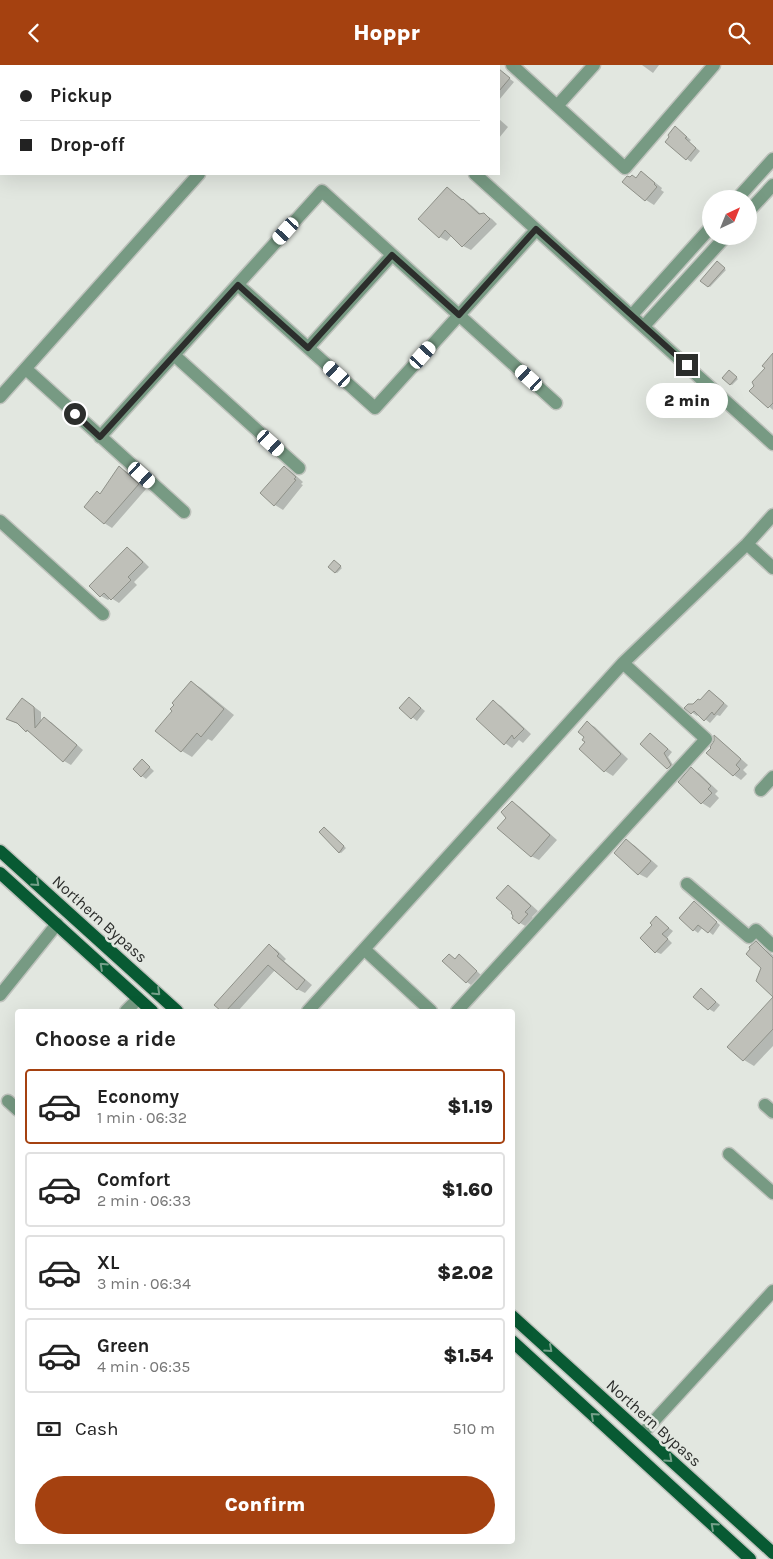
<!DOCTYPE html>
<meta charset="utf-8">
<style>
body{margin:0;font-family:Karla,sans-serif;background:#f2f2f2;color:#222;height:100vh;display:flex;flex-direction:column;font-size:19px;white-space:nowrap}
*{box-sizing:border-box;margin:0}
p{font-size:16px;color:#767676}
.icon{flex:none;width:28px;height:28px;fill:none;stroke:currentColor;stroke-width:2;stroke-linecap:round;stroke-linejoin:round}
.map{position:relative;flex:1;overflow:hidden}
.drawer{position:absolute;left:15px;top:944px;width:500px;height:535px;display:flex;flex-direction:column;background:#fff;border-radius:5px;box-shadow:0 5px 20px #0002}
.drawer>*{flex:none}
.banner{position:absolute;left:0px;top:0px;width:500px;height:110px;box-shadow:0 5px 20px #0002;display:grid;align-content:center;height:110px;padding:0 20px;background:#fff}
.needle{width:32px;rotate:43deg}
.tools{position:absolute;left:702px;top:125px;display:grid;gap:10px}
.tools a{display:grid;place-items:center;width:55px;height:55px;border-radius:50%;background:#fff;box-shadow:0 5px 20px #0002;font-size:25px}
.end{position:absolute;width:22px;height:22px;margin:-11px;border:6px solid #2c2e2c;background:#fff;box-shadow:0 0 0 2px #fff}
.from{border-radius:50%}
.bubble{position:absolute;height:35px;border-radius:18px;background:#fff;box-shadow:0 5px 20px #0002;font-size:16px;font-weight:800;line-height:35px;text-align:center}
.car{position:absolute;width:15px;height:30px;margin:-15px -8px;border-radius:6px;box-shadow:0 0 4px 1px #0007;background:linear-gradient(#fff 24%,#345 0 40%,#fff 0 76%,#345 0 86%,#fff 0)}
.banner b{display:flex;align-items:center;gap:18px;height:48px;font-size:19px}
.banner b+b{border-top:1px solid #e0e0e0}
.banner i{width:12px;height:12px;background:#222}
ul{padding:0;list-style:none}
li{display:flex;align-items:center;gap:15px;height:75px;margin:0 10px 8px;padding:0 10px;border:2px solid #e0e0e0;border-radius:5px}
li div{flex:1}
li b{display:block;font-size:19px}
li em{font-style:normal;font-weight:800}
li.active{border-color:#a54110}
li>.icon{width:45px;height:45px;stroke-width:1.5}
h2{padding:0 20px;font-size:22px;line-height:60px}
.pay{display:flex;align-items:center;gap:12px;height:55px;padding:0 20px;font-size:19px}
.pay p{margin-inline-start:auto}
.action{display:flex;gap:10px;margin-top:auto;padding:10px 20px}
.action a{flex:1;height:58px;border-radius:30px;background:#a54110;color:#fff;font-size:20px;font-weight:800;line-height:58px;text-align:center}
header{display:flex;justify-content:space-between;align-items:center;height:65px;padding:0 20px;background:#a54110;color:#fff;font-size:22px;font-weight:800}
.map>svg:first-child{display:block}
</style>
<header><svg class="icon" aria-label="back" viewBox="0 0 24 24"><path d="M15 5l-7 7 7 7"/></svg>Hoppr<svg class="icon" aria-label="search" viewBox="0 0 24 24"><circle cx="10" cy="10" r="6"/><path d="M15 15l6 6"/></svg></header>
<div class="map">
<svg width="773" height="1494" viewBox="0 0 773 1494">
<rect width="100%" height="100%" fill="#e2e7e0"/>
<path fill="#0003" d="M457,0H478L477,1H458Z
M642,0H659L653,8Z
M501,7L514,17L499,35V9Z
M499,54L508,62L499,73Z
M680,66L691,75L689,77L700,86L691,97L687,94Z
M642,107L662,123L661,125L664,127L654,140L646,135L624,116L636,114Z
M447,123L471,140L482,150L484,149L492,154L497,159L471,185L463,181L452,170L447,176L440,172Z
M719,199L726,205L710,222L708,221Z
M773,296V345L751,326Z
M732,308L738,314L732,320L730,319Z
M285,402L292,407L303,417L301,419L303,420L283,445L275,440L262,428Z
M120,403L127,407L146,424L112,463L104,458Z
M127,483L135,488L149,502L134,517L137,520L119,538L111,533L108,535L101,531Z
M336,498L342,503L337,508L335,507Z
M191,617L201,623L234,650L212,676L208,674L192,692L182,686L156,666L174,646Z
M710,626L728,641L720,651L717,650L710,658L699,649L697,651L686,643L701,636Z
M409,633L425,646L417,656L401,643Z
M493,637L501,641L531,669L523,678L519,675L512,683L505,678Z
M29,638L41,647V657L44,654L51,657L83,685L71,700L64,696L33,669L27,666L20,660L7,654Z
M588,658L595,662L628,694L613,711L605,706L581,684L587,677Z
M651,669L672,687L668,692L675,703L673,706L668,703L642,679Z
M715,672L722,677L748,700L743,705L747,709L741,715L734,710L715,677Z
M143,696L154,706L146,714L142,711Z
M691,704L699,708L718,726L715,729L719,733L710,743L702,738L680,717Z
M512,737L520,742L557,775L539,795L531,791L508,752Z
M326,765L346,783L341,788L339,787Z
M626,776L634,780L658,801L647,813L639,809Z
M508,822L516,826L538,846L532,852L534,854L527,862L520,858Z
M694,838L720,860L713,870L703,862L698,868L694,865Z
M656,853L673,866L667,873L672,878L661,889L656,887L654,860Z
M756,878L773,890V930L762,903Z
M269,880L277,885L286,894L284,896L312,920L305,928L297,924L275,905L238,946H223L216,940Z
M449,890L456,895L460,891L464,894L481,910L471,920L467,917Z
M702,925L720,940L714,947L709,944Z
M773,934V981L754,1001L744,995L729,982Z"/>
<path fill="#bfc0b9" stroke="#8f9189" d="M499,4L510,13L499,26Z
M675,61L687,72L685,73L696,83L686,95L665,77L669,72L668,70Z
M641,106L655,118L654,119L657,122L645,136L622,117L627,111L630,112L632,110L636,113Z
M447,122L462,135L463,134L479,149L484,148L490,154L462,182L445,165L439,173L418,154Z
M717,196L725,203L708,222L700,216Z
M773,288V338L768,343L749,326L754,321L752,317L765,303L762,301Z
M729,305L737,312L730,320L722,313Z
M119,401L139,419L104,459L84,442L97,426L100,429Z
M284,401L296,412L294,414L296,415L274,441L260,428Z
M127,482L143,497L128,512L131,515L111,535L104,528L100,532L89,521Z
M334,495L341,501L335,508L328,502Z
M191,616L224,644L201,672L197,668L181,687L155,666L172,646L170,644L174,640L172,638Z
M709,625L724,638L714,650L712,647L704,656L694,646L691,649L684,643L688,639H693L698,634L700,635Z
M409,632L421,643L411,654L399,643Z
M22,633L34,642L35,663L44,652L77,680L63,697L27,665L26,667L17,658L6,654Z
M493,635L524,664L514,674L512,670L504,680L476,654Z
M587,656L621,689L604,707L579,684L585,677L582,675L584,672L578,667Z
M650,668L668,684L664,688L671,700L667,704L640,679Z
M714,670L741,694L736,700L740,704L733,711L706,688L711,683L710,682L714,676Z
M142,694L150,702L141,712L133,704Z
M691,702L711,721L708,724L712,728L701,739L678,717Z
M512,736L550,770L531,792L497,763L506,753L501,747Z
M324,762L344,781L339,788L319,767Z
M626,774L651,796L638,810L614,788Z
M508,820L531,841L525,847L528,849L519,859L512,853L513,851L511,848L512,847L496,833Z
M694,836L717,857L708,868L698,860L693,866L679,853Z
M656,851L669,863L662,869L668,874L655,888L640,873L652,860L650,858Z
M756,876L773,893V964L743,996L727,982L773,932L756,916L761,903L746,889L750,884L749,882Z
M269,879L279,889L277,891L305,915L297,925L268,900L226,946H221L214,940Z
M449,889L455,894L459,889L477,906L466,918L442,896Z
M701,923L716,937L708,945L693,932Z"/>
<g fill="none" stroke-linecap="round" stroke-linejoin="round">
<g stroke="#bec2bc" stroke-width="15">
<path id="minor" d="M355,0L356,1
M512,0L625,103L714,0
M294,1L295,0
M435,1L436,0
M557,41L594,0
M475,109L773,379
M737,134L773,94
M749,146L773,120
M238,220L375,343L536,165
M632,250L711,162
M644,261L726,171
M308,283L392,190
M174,290L299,403
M26,304L184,447
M0,332L199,109
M100,372L322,126L556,338
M0,456L103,549
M747,479L773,503
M761,725L773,712
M687,819L749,872L756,865L773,881
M364,884L431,946
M0,930L57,859
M126,946L138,934
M308,946L623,598L747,479L773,450
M457,946L706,674L623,598
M8,1036L18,1045
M765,1040L773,1047
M729,1089L773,1128
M642,1369L773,1226"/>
</g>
<g stroke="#bec2bc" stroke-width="15">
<path id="major" d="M0,786L177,946
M0,808L152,946
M512,1251L773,1488
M512,1276L750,1494"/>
</g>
<use href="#minor" stroke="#779a83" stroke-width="12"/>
<use href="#major" stroke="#085a33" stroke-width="12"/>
</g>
<defs><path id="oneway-chevron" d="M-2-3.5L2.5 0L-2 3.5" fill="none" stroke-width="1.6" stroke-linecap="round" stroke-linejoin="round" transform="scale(1.25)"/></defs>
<g stroke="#75a08a">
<use href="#oneway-chevron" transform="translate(36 818) rotate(42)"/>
<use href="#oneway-chevron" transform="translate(103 901) rotate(-137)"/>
<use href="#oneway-chevron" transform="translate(157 927) rotate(43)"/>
<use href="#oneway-chevron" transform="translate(549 1284) rotate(42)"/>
<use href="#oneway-chevron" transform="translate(594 1351) rotate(-138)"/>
<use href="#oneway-chevron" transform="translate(669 1394) rotate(42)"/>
<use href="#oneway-chevron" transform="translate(714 1461) rotate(-138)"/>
</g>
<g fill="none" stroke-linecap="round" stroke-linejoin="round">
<path stroke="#2c2e2c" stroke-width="6" d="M75,349L100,372L238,220L308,283L392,190L459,250L536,164L687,300"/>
</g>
<g text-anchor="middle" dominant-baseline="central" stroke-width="5" stroke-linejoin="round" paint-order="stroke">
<g font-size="16" fill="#2c2e2c" stroke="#e2e7e0">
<text transform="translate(100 854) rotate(42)">Northern Bypass</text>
<text transform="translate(654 1358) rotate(42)">Northern Bypass</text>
</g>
</g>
</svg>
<div class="tools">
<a><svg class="needle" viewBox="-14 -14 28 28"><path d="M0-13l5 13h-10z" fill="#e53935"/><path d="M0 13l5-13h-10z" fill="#767676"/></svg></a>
</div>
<i class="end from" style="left:75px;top:349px"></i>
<i class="end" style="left:687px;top:300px"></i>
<div class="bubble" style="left:646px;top:318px;width:82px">2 min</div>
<i class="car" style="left:286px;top:166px;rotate:222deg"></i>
<i class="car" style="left:423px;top:290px;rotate:42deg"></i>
<i class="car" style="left:337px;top:309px;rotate:312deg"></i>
<i class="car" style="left:529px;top:313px;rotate:312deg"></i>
<i class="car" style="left:271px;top:378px;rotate:132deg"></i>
<i class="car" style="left:142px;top:410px;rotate:132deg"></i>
<div class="banner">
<b><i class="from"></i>Pickup</b>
<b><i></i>Drop-off</b>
</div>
<section class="drawer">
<h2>Choose a ride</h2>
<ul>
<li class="active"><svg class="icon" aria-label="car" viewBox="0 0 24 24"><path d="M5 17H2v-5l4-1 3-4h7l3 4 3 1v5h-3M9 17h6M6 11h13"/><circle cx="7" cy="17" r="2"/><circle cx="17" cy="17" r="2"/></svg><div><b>Economy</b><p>1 min · 06:32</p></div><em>$1.19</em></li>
<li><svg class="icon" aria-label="car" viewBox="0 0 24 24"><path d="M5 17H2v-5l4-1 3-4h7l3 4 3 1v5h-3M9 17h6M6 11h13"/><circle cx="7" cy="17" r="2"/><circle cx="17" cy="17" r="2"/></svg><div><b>Comfort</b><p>2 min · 06:33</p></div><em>$1.60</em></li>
<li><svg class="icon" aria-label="car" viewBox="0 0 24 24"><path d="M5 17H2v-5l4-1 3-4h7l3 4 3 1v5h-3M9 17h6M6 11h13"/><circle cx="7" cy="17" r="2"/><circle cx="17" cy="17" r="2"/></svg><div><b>XL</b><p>3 min · 06:34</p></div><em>$2.02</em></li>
<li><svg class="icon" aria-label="car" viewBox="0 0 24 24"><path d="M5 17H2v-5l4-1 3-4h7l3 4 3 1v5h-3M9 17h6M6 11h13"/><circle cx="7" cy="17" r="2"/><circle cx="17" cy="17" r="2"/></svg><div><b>Green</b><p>4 min · 06:35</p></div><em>$1.54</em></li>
</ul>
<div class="pay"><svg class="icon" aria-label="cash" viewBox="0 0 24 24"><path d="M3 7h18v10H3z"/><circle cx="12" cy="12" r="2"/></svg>Cash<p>510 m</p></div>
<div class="action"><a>Confirm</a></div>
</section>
</div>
